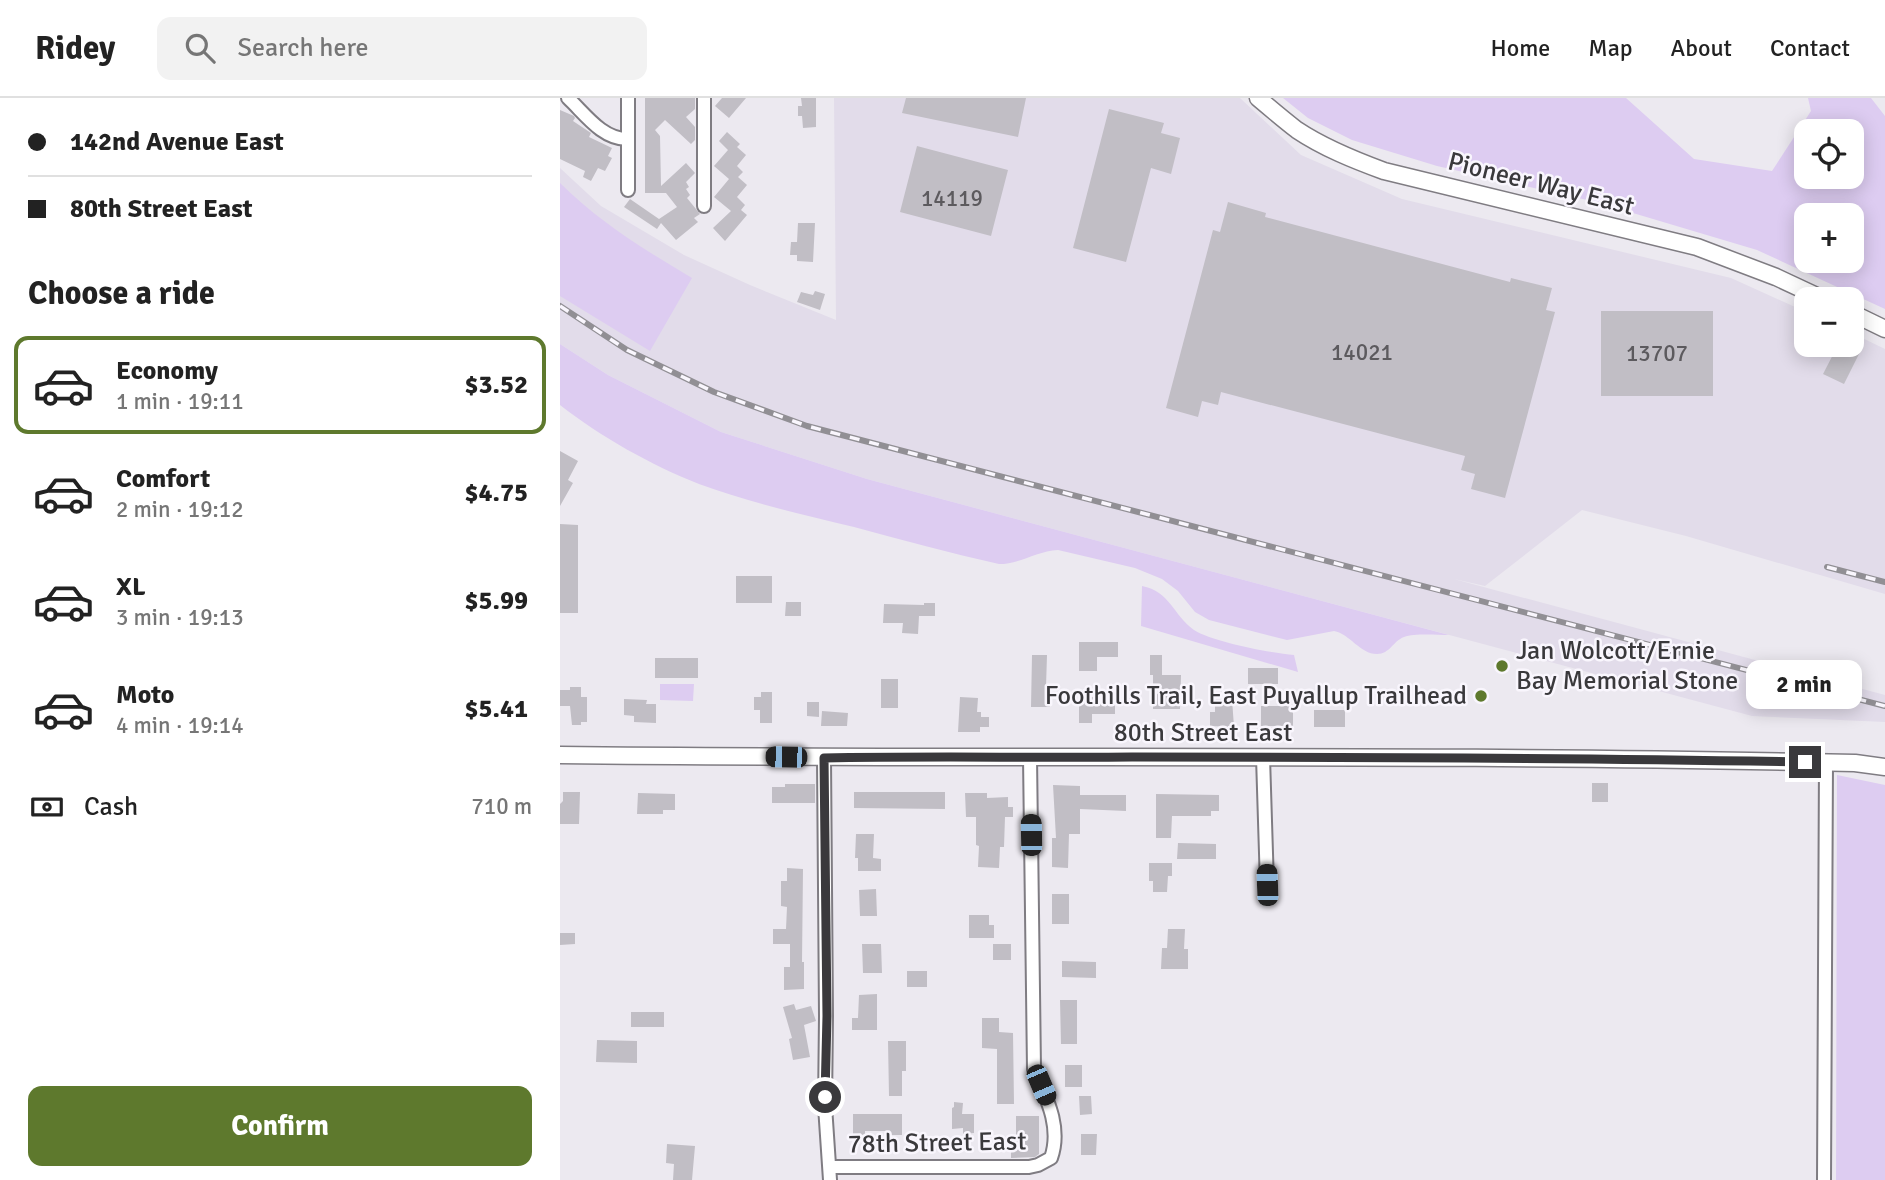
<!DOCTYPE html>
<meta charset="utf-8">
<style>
body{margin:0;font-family:Signika,sans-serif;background:#f2f2f2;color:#222;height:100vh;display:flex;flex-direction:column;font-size:26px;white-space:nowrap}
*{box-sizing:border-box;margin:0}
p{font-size:23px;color:#767676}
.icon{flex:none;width:38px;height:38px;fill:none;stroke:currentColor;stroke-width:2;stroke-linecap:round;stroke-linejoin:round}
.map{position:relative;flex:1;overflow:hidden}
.sheet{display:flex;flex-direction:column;background:#fff;width:560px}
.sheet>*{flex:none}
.top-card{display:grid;align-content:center;height:154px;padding:0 28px;background:#fff}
.tools{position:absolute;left:1234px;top:21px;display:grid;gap:14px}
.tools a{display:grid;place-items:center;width:70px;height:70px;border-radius:14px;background:#fff;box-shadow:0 4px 18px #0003;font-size:35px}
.end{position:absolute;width:32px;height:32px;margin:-16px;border:9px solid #3a393c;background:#fff;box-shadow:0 0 0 4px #fff}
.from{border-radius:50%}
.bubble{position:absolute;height:49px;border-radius:14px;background:#fff;box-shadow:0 4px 18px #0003;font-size:23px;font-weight:700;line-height:49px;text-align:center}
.car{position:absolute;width:21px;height:42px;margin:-21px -10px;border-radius:9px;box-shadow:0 0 5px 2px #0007;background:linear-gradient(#222 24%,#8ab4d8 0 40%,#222 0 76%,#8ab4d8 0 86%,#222 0)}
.top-card b{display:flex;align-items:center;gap:24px;height:66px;font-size:26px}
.top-card b+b{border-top:2px solid #e0e0e0}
.top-card i{width:18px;height:18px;background:#222}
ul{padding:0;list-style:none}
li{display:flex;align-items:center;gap:21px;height:98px;margin:0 14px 10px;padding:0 14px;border:4px solid transparent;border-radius:14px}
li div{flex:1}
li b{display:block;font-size:26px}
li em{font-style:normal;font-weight:700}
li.current{border-color:#5e792d}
li>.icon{width:63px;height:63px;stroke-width:1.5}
h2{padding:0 28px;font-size:32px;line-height:84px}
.pay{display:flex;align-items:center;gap:18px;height:77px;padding:0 28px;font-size:26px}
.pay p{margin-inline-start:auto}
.action{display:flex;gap:14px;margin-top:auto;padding:14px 28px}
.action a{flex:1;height:80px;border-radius:14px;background:#5e792d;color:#fff;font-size:28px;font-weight:700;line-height:80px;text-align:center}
header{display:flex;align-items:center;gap:42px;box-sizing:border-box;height:98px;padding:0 35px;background:#fff;border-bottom:2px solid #e0e0e0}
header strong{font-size:33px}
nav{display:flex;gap:38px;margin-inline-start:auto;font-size:24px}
.search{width:490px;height:63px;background:#f2f2f2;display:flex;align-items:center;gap:18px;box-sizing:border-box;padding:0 24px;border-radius:14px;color:#767676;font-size:26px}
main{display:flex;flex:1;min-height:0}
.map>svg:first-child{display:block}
</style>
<header>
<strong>Ridey</strong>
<div class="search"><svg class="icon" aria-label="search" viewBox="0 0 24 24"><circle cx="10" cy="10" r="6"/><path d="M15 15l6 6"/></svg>Search here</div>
<nav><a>Home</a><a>Map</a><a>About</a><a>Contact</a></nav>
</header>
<main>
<section class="sheet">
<div class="top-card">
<b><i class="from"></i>142nd Avenue East</b>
<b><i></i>80th Street East</b>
</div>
<h2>Choose a ride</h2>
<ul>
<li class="current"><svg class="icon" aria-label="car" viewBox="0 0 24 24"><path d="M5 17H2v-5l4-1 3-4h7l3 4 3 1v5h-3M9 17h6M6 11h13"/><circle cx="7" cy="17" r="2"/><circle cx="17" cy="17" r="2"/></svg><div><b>Economy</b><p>1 min · 19:11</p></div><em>$3.52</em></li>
<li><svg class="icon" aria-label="car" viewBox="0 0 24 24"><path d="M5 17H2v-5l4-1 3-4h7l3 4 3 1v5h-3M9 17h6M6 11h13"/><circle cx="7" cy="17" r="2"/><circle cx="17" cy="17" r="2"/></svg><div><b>Comfort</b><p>2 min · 19:12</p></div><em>$4.75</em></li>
<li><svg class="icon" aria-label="car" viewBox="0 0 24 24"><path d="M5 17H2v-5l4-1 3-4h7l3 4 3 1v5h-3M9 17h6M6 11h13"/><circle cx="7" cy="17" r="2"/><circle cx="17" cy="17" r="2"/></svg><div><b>XL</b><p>3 min · 19:13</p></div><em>$5.99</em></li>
<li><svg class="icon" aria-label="car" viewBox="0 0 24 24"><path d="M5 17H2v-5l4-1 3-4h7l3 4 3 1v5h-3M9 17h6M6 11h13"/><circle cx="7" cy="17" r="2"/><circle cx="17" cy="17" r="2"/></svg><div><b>Moto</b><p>4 min · 19:14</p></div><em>$5.41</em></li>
</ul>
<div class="pay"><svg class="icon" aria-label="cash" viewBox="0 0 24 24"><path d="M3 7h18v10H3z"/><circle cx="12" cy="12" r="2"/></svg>Cash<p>710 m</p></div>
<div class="action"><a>Confirm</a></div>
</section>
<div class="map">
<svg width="1325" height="1082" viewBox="0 0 1325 1082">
<rect width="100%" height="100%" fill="#ece9f0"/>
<path fill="#e2dcea" d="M274,0H680L741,57L842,101L1171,180L1246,214V247H1292V235L1325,251V496L1126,438L1022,412L925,488L894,481L1325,597V624L1192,618L307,381L161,334L48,277L0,246V70L41,108L124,157L190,187L276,222Z"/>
<path fill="#ddccf1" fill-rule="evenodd" d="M723,0H1066L1134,61L1212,73L1251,13L1248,0H1311L1325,18V211L1197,152L1036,104L877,68L792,42L748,20ZM1292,33V79H1246V33ZM1292,117V163H1246V117Z
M0,85C39,124 85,152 132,180L90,253L0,198Z
M0,246L48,277L161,334L307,381L889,537C876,537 855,535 844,539C833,543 830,556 817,556C800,556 790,536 774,533L727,542L649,522L635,514L618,493L602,481L575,470L498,452C477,453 460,466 439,466C390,455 342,442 294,429C243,417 188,404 139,386C91,367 41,339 0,307Z
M582,488C610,493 613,517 634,532C653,544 710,555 734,557L738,574L581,528Z
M100,586H134L133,603L100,602Z
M1277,677L1325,687V1082H1276Z"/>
<path fill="#c1bec5" d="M85,0H135V11L126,19L135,29V42L131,46L105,22L95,32L100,38L101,88L126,65L135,75L126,84L129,89L126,91L130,97L127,100L140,116L134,120L138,124L116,142L101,125L97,131L64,109L70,101L99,121L117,109L106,95H85Z
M162,0H186L169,20L155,8Z
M241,0H256V29L243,30L242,18H238V8H242Z
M346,0H466L458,39L342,15Z
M549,11L604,25L601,35L620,40L611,76L591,70L566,164L513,150Z
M0,12L14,18L15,20L13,23L31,35L29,39L52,50L48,58L52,60L45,73L38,70L31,83L23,79L25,73L0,61Z
M167,34L180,46L177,49L186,57L177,68L183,74L178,79L187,87L177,99L185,107L181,112L187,117L165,143L153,130L171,113L154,99L169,81L154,68L168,52L159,43Z
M357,48L448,72L431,138L340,114Z
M668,104L706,115L705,119L950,184L951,180L992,190L986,212L995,214L945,400L911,391L915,376L901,372L905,358L661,294L658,307L642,303L638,319L606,310L653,132L660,134Z
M238,125H255L253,164L237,163V157H230L231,144H237Z
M255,193L265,196L260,212L237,204L241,194L253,197Z
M1041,213H1153V298H1041Z
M1278,247H1285L1300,254L1284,286L1263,276Z
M0,353L18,363L8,382L13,385L0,408Z
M0,426L18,427V515H0Z
M176,478H212V505H176Z
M226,504H241V518H225Z
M364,505H375V518H359L358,536L342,535L343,525H323L324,506L364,507Z
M519,544H558V559H537V573H519Z
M472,557H487L486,589H491L490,609H471Z
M590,557H602V577H621L620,611H593V577H590Z
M95,560H138V580H95Z
M688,570H718V586H688Z
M321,581H338V610H321Z
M10,589H21V599H27V624H21V627H12L10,608H0V592H10Z
M201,594H212V625H200V612H194V599H201Z
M400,599L418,600L417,614H421V619H429V629H420V634H398Z
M519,599H555V616H532V625H519Z
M64,601L87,602L86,606H96V625L74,624V618L64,617Z
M655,601H672L674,629L650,628V614H655Z
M247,604H259V619L247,618Z
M701,608H733V628H701Z
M754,612H785V629H754Z
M262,613L288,615L287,628H261Z
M1032,685H1048V704H1032Z
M225,686H255V705H212V689H225Z
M493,687L520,688V697H566V713L520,711V736H509L508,770L492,769V740H496Z
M3,694H20L19,726H0V706L3,703Z
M294,694H385V711L294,710Z
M78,695L115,696V712H103V716H77Z
M405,695H427V700L448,699V709H453V719H445L444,749H440L439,770L418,769L419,748L416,747V719H406Z
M596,696L659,697V713H651V718H612L611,740H596Z
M296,736H314L313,760L321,761V773H298V760H295Z
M618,745L656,746V761H617Z
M589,765H612V778H608L607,794H593V783H589Z
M227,770L243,771L242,864H244V891L224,892V869H230V846H213V831H226L227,809L221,808V783H227Z
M316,791L317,818H300L299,792Z
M492,796H509V826H492Z
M409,817H429V827H434V840H409Z
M608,831H625L624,851H628V871H601L602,850H607Z
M0,835H15V846L0,847Z
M302,846H321L322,875H303Z
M433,846H451V862H433Z
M502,863L536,864V880L502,879Z
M347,873H367V889H347Z
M317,896V932H292V920H298L299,897Z
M500,902H517V946H501Z
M234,906L236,912L251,908L256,923L244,927L250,959L233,962L229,941L232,940L223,909Z
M71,914H104V929H71Z
M422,920H439V934L453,935L454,1006H437V951L422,950Z
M37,942L77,943V965L36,964Z
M328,943H346V973H342V998H329Z
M505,967H522V989H505Z
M519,998H531L532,1016L520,1017Z
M394,1004L403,1005L402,1016H414V1035L403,1036V1030L392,1031V1010L394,1009Z
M293,1016H342V1037H325V1033H305V1037L293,1036Z
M456,1018H479V1056L475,1059L451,1060V1042H456Z
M521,1036H537L536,1057H521Z
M107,1046L135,1048L132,1082H113L114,1066L106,1065Z"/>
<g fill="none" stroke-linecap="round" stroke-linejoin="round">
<g stroke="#7f7c82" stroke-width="16">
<path id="minor" d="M8,0C25,16 42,41 67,41
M68,0V92
M144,0V108
M703,659L707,787
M264,660L266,918L265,1008L270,1082
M270,1069H469L478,1067L491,1060C502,1029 486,999 474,971L470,659
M1264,1082L1266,664"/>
</g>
<g stroke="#7f7c82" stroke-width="19">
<path id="tertiary" d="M698,0C711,11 724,22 737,32C764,50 794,62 824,73L1137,149L1216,179L1263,201
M1292,215L1325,231
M0,657C432,662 864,655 1295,665L1325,669"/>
</g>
<use href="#minor" stroke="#fff" stroke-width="12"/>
<use href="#tertiary" stroke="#fff" stroke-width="16"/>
<g stroke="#918f94" stroke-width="6">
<path id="rail" d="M0,208L67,252L154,294L247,328L1325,608
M1267,469L1325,484"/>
</g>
<use href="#rail" stroke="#f9f6fd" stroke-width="3.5" stroke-dasharray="10" stroke-linecap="butt"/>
</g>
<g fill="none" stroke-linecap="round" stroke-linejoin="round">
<path stroke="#3a393c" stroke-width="9" d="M265,999L267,918L264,660C367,658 469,660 572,659C796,659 1021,660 1245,664"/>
</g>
<g fill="#5e792d" stroke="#f9f6fd" stroke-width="2.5">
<circle cx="942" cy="568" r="7"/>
<circle cx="921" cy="598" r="7"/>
</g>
<g text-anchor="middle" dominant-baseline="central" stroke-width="5" stroke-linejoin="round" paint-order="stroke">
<g font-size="23" fill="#5c5a5e">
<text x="392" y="100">14119</text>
<text x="802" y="254">14021</text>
<text x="1097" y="255">13707</text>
</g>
<g font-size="26" fill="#3a393c" stroke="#f9f6fd">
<text transform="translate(981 86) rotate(14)">Pioneer Way East</text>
<text x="643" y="635">80th Street East</text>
<text transform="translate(377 1045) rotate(-1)">78th Street East</text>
</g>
<g font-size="26" fill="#3a393c" stroke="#f9f6fd" text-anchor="start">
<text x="956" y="553">Jan Wolcott/Ernie<tspan x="956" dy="30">Bay Memorial Stone</tspan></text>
<text x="907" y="598" text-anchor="end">Foothills Trail, East Puyallup Trailhead</text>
</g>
</g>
</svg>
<div class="tools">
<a><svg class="icon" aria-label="locate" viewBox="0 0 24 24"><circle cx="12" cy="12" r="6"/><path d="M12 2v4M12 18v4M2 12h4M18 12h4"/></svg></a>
<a>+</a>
<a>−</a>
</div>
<i class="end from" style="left:265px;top:999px"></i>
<i class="end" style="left:1245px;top:664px"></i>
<div class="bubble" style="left:1186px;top:562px;width:116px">2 min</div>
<i class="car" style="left:226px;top:659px;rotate:271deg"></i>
<i class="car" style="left:471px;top:737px;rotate:359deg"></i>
<i class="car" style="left:707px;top:787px;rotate:358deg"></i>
<i class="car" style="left:481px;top:987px;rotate:157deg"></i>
</div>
</main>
